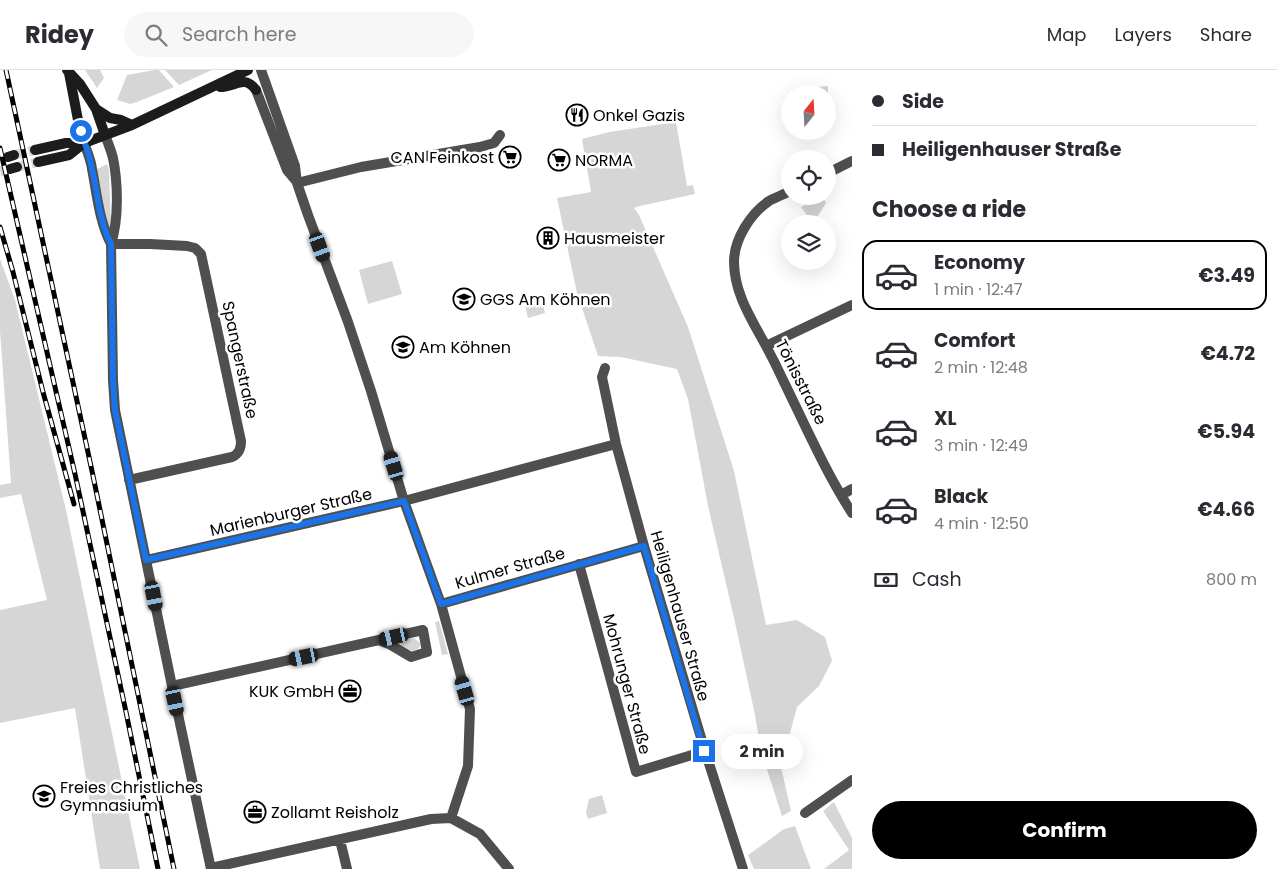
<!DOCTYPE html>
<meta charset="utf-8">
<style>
body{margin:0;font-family:Poppins,sans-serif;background:#f7f7f7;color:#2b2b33;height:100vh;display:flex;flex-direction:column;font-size:19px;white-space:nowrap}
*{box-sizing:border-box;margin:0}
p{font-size:16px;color:#7c7c81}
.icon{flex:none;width:28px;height:28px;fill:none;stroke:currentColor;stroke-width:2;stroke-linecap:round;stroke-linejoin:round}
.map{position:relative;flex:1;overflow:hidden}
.drawer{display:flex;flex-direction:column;background:#fff;width:425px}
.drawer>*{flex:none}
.hud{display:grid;align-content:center;height:110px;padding:0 20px;background:#fff}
.needle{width:32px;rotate:18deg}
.controls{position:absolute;left:781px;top:15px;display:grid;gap:10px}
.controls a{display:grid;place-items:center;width:55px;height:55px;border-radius:50%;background:#fff;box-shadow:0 5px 20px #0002;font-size:25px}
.end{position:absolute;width:22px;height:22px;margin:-11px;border:6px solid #1a73e8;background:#fff;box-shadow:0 0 0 2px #fff}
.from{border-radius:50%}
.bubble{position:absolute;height:35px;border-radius:18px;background:#fff;box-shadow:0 5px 20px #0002;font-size:16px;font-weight:700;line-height:35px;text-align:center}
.car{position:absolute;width:15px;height:30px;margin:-15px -8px;border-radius:6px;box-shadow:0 0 4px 1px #0007;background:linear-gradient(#222 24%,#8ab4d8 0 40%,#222 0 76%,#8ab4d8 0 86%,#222 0)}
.hud b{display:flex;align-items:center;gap:18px;height:48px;font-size:19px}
.hud b+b{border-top:1px solid #e1e1e2}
.hud i{width:12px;height:12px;background:#2b2b33}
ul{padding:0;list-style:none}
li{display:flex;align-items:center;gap:15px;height:70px;margin:0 10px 8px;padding:0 10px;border:2px solid transparent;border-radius:15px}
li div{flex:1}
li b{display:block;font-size:19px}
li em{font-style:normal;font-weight:700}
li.selected{border-color:#000}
li>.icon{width:45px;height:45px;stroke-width:1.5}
h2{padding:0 20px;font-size:22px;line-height:60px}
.pay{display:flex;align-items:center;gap:12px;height:55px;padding:0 20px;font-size:19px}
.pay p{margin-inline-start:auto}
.primary-button{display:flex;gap:10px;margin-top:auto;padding:10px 20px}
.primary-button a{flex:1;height:58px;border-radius:30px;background:#000;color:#fff;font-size:20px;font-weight:700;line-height:58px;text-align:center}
header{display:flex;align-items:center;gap:30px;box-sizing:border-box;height:70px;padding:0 25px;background:#fff;border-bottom:1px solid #e1e1e2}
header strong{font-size:24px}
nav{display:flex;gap:28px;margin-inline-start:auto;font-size:18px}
.search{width:350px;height:45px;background:#f7f7f7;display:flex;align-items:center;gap:12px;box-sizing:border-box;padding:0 18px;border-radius:28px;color:#7c7c81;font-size:19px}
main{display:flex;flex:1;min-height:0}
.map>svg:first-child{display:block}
</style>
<header>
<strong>Ridey</strong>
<div class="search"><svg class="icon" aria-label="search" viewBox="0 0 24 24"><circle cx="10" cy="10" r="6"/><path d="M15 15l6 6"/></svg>Search here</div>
<nav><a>Map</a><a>Layers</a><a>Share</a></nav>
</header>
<main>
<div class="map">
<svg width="852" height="799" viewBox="0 0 852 799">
<rect width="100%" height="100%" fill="#fff"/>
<path fill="#d6d6d6" d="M85,0H100L104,8L97,18Z
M155,0H159L174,17L137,32L130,34L117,30L127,5Z
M165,0H212L179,15Z
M828,16V24H808L807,18Z
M676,52L687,116L693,115L695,124L640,136L634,138L639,145L688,257L734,401L766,555L797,550L825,567L832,591L819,616L797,637L781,697L791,741L782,746L761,681L755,645L734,548L708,436L688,329L677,299L621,287L598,286L577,223L557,128L591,122L582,69L609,62Z
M107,94L109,100L111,156L109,158H107L97,99Z
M822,126L826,133L818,146L811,151L801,137Z
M0,189L15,230L66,440L140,799H100L75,638L0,653V540L47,530L21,424L0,428V415L11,413L0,261Z
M392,191L402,224L368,234L359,200Z
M542,231L545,243L528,248L525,236Z
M439,551L448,584L442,585L435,552Z
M414,568L420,573V576L418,579L412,581L401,576V572L409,569Z
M602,725L607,743L588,749L586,742L589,729Z
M834,732L852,768V799H824L849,780L823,741Z
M795,756L811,799H754L748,785L784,759Z"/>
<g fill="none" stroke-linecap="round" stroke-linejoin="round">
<path stroke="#d9d9d9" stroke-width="10" stroke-dasharray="10 5" stroke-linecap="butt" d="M14,85L35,80
M0,88L8,87
M17,97L38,92
M0,101L10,99"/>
<path stroke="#4f4f4f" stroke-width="10" d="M261,0L295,96L297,113L308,145L348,252L371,321L404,431L441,534L470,639L468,696L451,748
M256,20L287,100L297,112
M105,65C108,73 111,80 113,88C118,113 119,149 111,174L113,310L115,340L172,616L211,799
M84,73C87,81 91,90 92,99C97,124 99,151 111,174
M828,103L852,91
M297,113L361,97L480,77L494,73L500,65
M790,121C783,125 776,127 769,131C751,143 734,169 734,192C734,223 752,250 766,276C772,287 778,299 783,310C805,355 825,401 852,443
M111,174H150L187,176L195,178L201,184L241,371C241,379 239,384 232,387L129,410
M766,276L852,235
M605,298L602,307L616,374L644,476L705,681L743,799
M841,425L852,419
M146,490L404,431L616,374
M579,494L636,702L705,681
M441,534L644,476
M172,616L379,570L389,574L411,587L427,582L423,560L379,570
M805,743L852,710
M340,770L347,799
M211,798L431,749L451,748L480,764L509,799"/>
<path stroke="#1c1c1c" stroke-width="10" d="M67,0L80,14L96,39L105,65
M69,3L78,50L84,73
M220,17C236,17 244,4 256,20
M96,39L110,48L121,50L132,55
M35,80L66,73H84
M8,87L14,85
M38,92L69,85L84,73L132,55L248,0
M10,99L17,97"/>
<g stroke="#000" stroke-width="5">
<path id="rail" d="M6,0L92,401L174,799
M0,78L75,404L126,642L158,799
M0,157L13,202L43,322L74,434"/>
</g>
<use href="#rail" stroke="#fff" stroke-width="3" stroke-dasharray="9" stroke-linecap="butt"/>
</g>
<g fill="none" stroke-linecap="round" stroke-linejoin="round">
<path stroke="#1a73e8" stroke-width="6" d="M81,61C85,74 90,86 92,99C98,124 99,151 111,174L113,310L115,340L146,490L404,431L441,534L644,476L704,681"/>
</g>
<defs>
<g id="restaurant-ring" transform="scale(1.125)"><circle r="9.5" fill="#fff" stroke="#000" stroke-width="1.5"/><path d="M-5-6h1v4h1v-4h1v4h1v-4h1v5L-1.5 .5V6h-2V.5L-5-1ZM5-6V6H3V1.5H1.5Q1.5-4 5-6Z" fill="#000"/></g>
<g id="supermarket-ring" transform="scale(1.125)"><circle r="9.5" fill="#fff" stroke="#000" stroke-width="1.5"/><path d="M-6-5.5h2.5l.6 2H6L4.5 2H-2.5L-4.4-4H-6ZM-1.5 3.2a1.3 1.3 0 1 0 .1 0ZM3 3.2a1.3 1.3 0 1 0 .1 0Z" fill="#000"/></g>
<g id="building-ring" transform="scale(1.125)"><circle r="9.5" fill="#fff" stroke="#000" stroke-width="1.5"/><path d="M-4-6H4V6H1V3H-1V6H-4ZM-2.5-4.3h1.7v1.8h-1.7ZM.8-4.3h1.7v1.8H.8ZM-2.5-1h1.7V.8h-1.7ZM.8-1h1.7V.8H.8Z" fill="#000"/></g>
<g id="school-ring" transform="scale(1.125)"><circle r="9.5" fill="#fff" stroke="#000" stroke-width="1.5"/><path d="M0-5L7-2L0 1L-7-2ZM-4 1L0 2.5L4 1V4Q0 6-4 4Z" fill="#000"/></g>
<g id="office-ring" transform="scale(1.125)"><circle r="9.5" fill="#fff" stroke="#000" stroke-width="1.5"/><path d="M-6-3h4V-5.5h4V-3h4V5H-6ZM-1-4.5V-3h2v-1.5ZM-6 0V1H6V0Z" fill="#000"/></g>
</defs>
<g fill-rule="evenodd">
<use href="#restaurant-ring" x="577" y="45"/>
<use href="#supermarket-ring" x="510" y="87"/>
<use href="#supermarket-ring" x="559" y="90"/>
<use href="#building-ring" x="548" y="168"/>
<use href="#school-ring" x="464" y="229"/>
<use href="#school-ring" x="403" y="277"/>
<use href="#office-ring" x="350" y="621"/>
<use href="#school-ring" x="44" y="726"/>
<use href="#office-ring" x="255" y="742"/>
</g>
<g text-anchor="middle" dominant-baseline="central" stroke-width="5" stroke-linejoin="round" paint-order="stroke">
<g font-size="16" fill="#000" stroke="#fff" text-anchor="start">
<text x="593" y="45">Onkel Gazis</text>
<text x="494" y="87" text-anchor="end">CAN Feinkost</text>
<text x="575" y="90">NORMA</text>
<text x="564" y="168">Hausmeister</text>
<text x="480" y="229">GGS Am Köhnen</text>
<text x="419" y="277">Am Köhnen</text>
<text x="334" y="621" text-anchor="end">KUK GmbH</text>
<text x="60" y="717">Freies Christliches<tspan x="60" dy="18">Gymnasium</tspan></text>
<text x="271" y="742">Zollamt Reisholz</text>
</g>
<g font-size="16" fill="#000" stroke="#fff">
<text transform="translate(240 290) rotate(78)">Spangerstraße</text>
<text transform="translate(801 312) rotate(63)">Tönisstraße</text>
<text transform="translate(291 442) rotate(-13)">Marienburger Straße</text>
<text transform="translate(510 498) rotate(-16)">Kulmer Straße</text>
<text transform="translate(680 546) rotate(74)">Heiligenhauser Straße</text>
<text transform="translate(627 614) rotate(75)">Mohrunger Straße</text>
</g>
</g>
</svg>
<div class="controls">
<a><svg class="needle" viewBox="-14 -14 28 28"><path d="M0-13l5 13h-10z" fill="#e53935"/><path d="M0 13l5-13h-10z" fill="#7c7c81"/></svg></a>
<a><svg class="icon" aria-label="locate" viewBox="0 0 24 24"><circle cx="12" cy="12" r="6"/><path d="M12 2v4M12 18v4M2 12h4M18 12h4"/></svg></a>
<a><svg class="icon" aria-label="layers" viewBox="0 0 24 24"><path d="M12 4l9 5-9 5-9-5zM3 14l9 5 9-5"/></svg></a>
</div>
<i class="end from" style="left:81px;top:61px"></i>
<i class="end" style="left:704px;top:681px"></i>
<div class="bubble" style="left:721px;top:664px;width:82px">2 min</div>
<i class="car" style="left:320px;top:177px;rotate:160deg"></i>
<i class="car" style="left:394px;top:396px;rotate:343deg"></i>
<i class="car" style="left:154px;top:526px;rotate:169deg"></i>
<i class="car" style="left:394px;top:567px;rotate:257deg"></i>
<i class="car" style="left:304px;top:587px;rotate:258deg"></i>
<i class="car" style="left:465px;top:621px;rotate:344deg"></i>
<i class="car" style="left:175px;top:631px;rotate:168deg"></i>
</div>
<section class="drawer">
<div class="hud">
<b><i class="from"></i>Side</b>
<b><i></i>Heiligenhauser Straße</b>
</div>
<h2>Choose a ride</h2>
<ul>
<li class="selected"><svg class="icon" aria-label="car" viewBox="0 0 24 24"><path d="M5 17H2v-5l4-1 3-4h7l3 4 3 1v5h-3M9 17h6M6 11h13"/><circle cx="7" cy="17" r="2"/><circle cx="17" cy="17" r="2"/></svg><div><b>Economy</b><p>1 min · 12:47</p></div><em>€3.49</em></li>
<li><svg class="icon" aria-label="car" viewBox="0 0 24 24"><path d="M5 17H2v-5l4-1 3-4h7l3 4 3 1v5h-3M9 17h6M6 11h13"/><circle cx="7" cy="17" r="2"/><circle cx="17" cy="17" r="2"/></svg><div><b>Comfort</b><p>2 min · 12:48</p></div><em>€4.72</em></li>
<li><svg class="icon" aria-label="car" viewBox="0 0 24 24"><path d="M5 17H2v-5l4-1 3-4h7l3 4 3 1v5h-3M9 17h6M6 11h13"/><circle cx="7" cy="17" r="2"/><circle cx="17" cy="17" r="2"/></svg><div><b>XL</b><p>3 min · 12:49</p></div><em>€5.94</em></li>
<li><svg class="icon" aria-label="car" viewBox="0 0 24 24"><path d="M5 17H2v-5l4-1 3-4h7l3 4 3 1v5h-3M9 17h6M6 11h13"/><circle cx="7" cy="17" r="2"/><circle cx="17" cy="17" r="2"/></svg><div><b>Black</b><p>4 min · 12:50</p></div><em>€4.66</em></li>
</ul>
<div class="pay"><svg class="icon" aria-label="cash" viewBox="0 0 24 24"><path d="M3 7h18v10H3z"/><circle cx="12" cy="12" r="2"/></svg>Cash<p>800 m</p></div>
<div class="primary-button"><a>Confirm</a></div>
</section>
</main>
